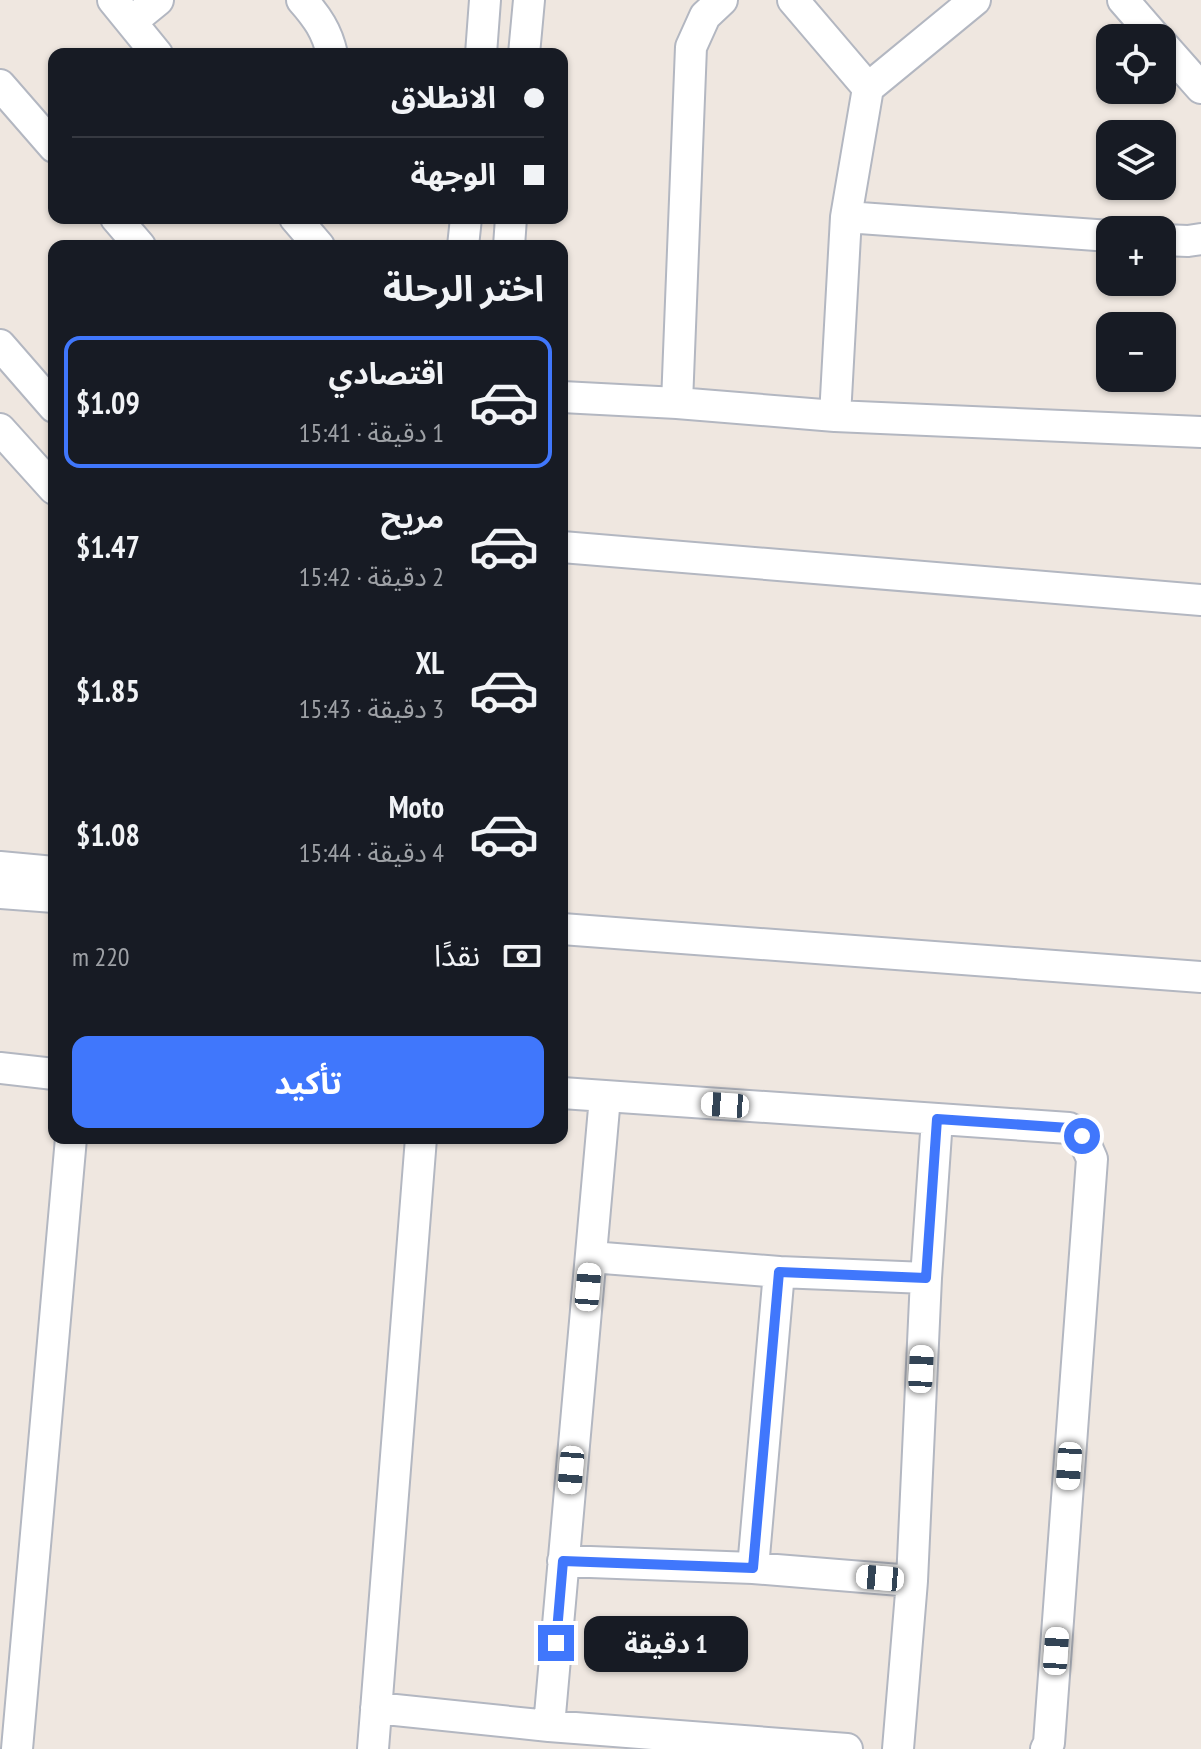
<!DOCTYPE html>
<html lang="ar">
<meta charset="utf-8">
<style>
body{margin:0;font-family:"PT Sans Narrow","Noto Sans Arabic",sans-serif;background:#242831;color:#f1f3f6;direction:rtl;height:100vh;display:flex;flex-direction:column;font-size:30px;white-space:nowrap}
*{box-sizing:border-box;margin:0}
p{font-size:26px;color:#9ea1a6}
.icon{flex:none;width:44px;height:44px;fill:none;stroke:currentColor;stroke-width:2;stroke-linecap:round;stroke-linejoin:round}
.map{position:relative;flex:1;overflow:hidden;direction:ltr}
.panel{position:absolute;left:48px;top:240px;width:520px;height:904px;display:flex;flex-direction:column;background:#171b24;border-radius:16px;box-shadow:0 2px 6px #0004;direction:rtl}
.panel>*{flex:none}
.hud{position:absolute;left:48px;top:48px;width:520px;height:176px;border-radius:16px;box-shadow:0 2px 6px #0004;direction:rtl;display:grid;align-content:center;height:176px;padding:0 24px;background:#171b24}
.buttons{position:absolute;left:1096px;top:24px;display:grid;gap:16px}
.buttons a{display:grid;place-items:center;width:80px;height:80px;border-radius:16px;background:#171b24;box-shadow:0 2px 6px #0004;font-size:40px}
.end{position:absolute;width:36px;height:36px;margin:-18px;border:10px solid #4077fc;background:#fff;box-shadow:0 0 0 4px #fff}
.from{border-radius:50%}
.bubble{position:absolute;height:56px;border-radius:16px;background:#171b24;box-shadow:0 2px 6px #0004;font-size:26px;font-weight:700;line-height:56px;text-align:center;direction:rtl}
.car{position:absolute;width:24px;height:48px;margin:-24px -12px;border-radius:10px;box-shadow:0 0 6px 2px #0007;background:linear-gradient(#fff 24%,#345 0 40%,#fff 0 76%,#345 0 86%,#fff 0)}
.hud b{display:flex;align-items:center;gap:28px;height:76px;font-size:30px}
.hud b+b{border-top:2px solid #363941}
.hud i{width:20px;height:20px;background:#f1f3f6}
ul{padding:0;list-style:none}
li{display:flex;align-items:center;gap:24px;height:132px;margin:0 16px 12px;padding:0 8px;border:4px solid transparent;border-radius:16px}
li div{flex:1}
li b{display:block;font-size:30px}
li em{font-style:normal;font-weight:700}
li.active{border-color:#4077fc}
li>.icon{width:72px;height:72px;stroke-width:1.5}
h2{padding:0 24px;font-size:36px;line-height:96px}
.pay{display:flex;align-items:center;gap:20px;height:88px;padding:0 24px;font-size:30px}
.pay p{margin-inline-start:auto}
.primary-button{display:flex;gap:16px;margin-top:auto;padding:16px 24px}
.primary-button a{flex:1;height:92px;border-radius:16px;background:#4077fc;color:#fff;font-size:32px;font-weight:700;line-height:92px;text-align:center}
.map>svg:first-child{display:block}
</style>
<div class="map">
<svg width="1201" height="1749" viewBox="0 0 1201 1749">
<rect width="100%" height="100%" fill="#efe7e0"/>
<g fill="none" stroke-linecap="round" stroke-linejoin="round">
<g stroke="#b3b7c1" stroke-width="34">
<path id="street" d="M113,0L157,54
M302,0C317,17 327,31 332,54
M793,0L868,88
M1123,0L1156,38
M131,22L158,0
M1162,44L1201,88
M481,54L485,0
M524,54L529,0
M0,85L54,147
M846,217L1110,236
M116,218L140,246
M295,218L319,246
M1162,240L1188,241L1201,239
M463,246L466,218
M509,246L511,218
M0,345L54,407
M562,397L677,403L835,416L1201,432
M677,403L691,47L705,16L722,0
M835,416L846,217L868,88L975,0
M0,429L54,489
M562,547L1201,600
M0,867L54,872
M0,893L54,897
M562,929L1201,977
M0,1068L54,1074
M562,1093L1069,1128L1082,1136L1092,1159L1049,1743L1046,1749
M591,1257L779,1272L926,1278
M563,1561L753,1568L912,1581
M753,1568L779,1272
M376,1708L549,1726L847,1749
M549,1726L605,1097
M17,1749L71,1138
M373,1749L421,1138
M898,1749L912,1581L926,1278L937,1119"/>
</g>
<use href="#street" stroke="#fff" stroke-width="30"/>
</g>
<g fill="none" stroke-linecap="round" stroke-linejoin="round">
<path stroke="#4077fc" stroke-width="10" d="M556,1643L563,1561L753,1568L779,1272L926,1278L937,1119L1069,1128L1082,1136"/>
</g>
</svg>
<div class="buttons">
<a><svg class="icon" aria-label="locate" viewBox="0 0 24 24"><circle cx="12" cy="12" r="6"/><path d="M12 2v4M12 18v4M2 12h4M18 12h4"/></svg></a>
<a><svg class="icon" aria-label="layers" viewBox="0 0 24 24"><path d="M12 4l9 5-9 5-9-5zM3 14l9 5 9-5"/></svg></a>
<a>+</a>
<a>−</a>
</div>
<i class="end from" style="left:1082px;top:1136px"></i>
<i class="end" style="left:556px;top:1643px"></i>
<div class="bubble" style="left:584px;top:1616px;width:164px">1 دقيقة</div>
<i class="car" style="left:725px;top:1105px;rotate:274deg"></i>
<i class="car" style="left:588px;top:1287px;rotate:5deg"></i>
<i class="car" style="left:921px;top:1369px;rotate:3deg"></i>
<i class="car" style="left:1069px;top:1466px;rotate:184deg"></i>
<i class="car" style="left:571px;top:1470px;rotate:185deg"></i>
<i class="car" style="left:880px;top:1578px;rotate:275deg"></i>
<i class="car" style="left:1056px;top:1651px;rotate:4deg"></i>
<div class="hud">
<b><i class="from"></i>الانطلاق</b>
<b><i></i>الوجهة</b>
</div>
<section class="panel">
<h2>اختر الرحلة</h2>
<ul>
<li class="active"><svg class="icon" aria-label="car" viewBox="0 0 24 24"><path d="M5 17H2v-5l4-1 3-4h7l3 4 3 1v5h-3M9 17h6M6 11h13"/><circle cx="7" cy="17" r="2"/><circle cx="17" cy="17" r="2"/></svg><div><b>اقتصادي</b><p>1 دقيقة · 15:41</p></div><em>$1.09</em></li>
<li><svg class="icon" aria-label="car" viewBox="0 0 24 24"><path d="M5 17H2v-5l4-1 3-4h7l3 4 3 1v5h-3M9 17h6M6 11h13"/><circle cx="7" cy="17" r="2"/><circle cx="17" cy="17" r="2"/></svg><div><b>مريح</b><p>2 دقيقة · 15:42</p></div><em>$1.47</em></li>
<li><svg class="icon" aria-label="car" viewBox="0 0 24 24"><path d="M5 17H2v-5l4-1 3-4h7l3 4 3 1v5h-3M9 17h6M6 11h13"/><circle cx="7" cy="17" r="2"/><circle cx="17" cy="17" r="2"/></svg><div><b>XL</b><p>3 دقيقة · 15:43</p></div><em>$1.85</em></li>
<li><svg class="icon" aria-label="car" viewBox="0 0 24 24"><path d="M5 17H2v-5l4-1 3-4h7l3 4 3 1v5h-3M9 17h6M6 11h13"/><circle cx="7" cy="17" r="2"/><circle cx="17" cy="17" r="2"/></svg><div><b>Moto</b><p>4 دقيقة · 15:44</p></div><em>$1.08</em></li>
</ul>
<div class="pay"><svg class="icon" aria-label="cash" viewBox="0 0 24 24"><path d="M3 7h18v10H3z"/><circle cx="12" cy="12" r="2"/></svg>نقدًا<p>220 m</p></div>
<div class="primary-button"><a>تأكيد</a></div>
</section>
</div>
